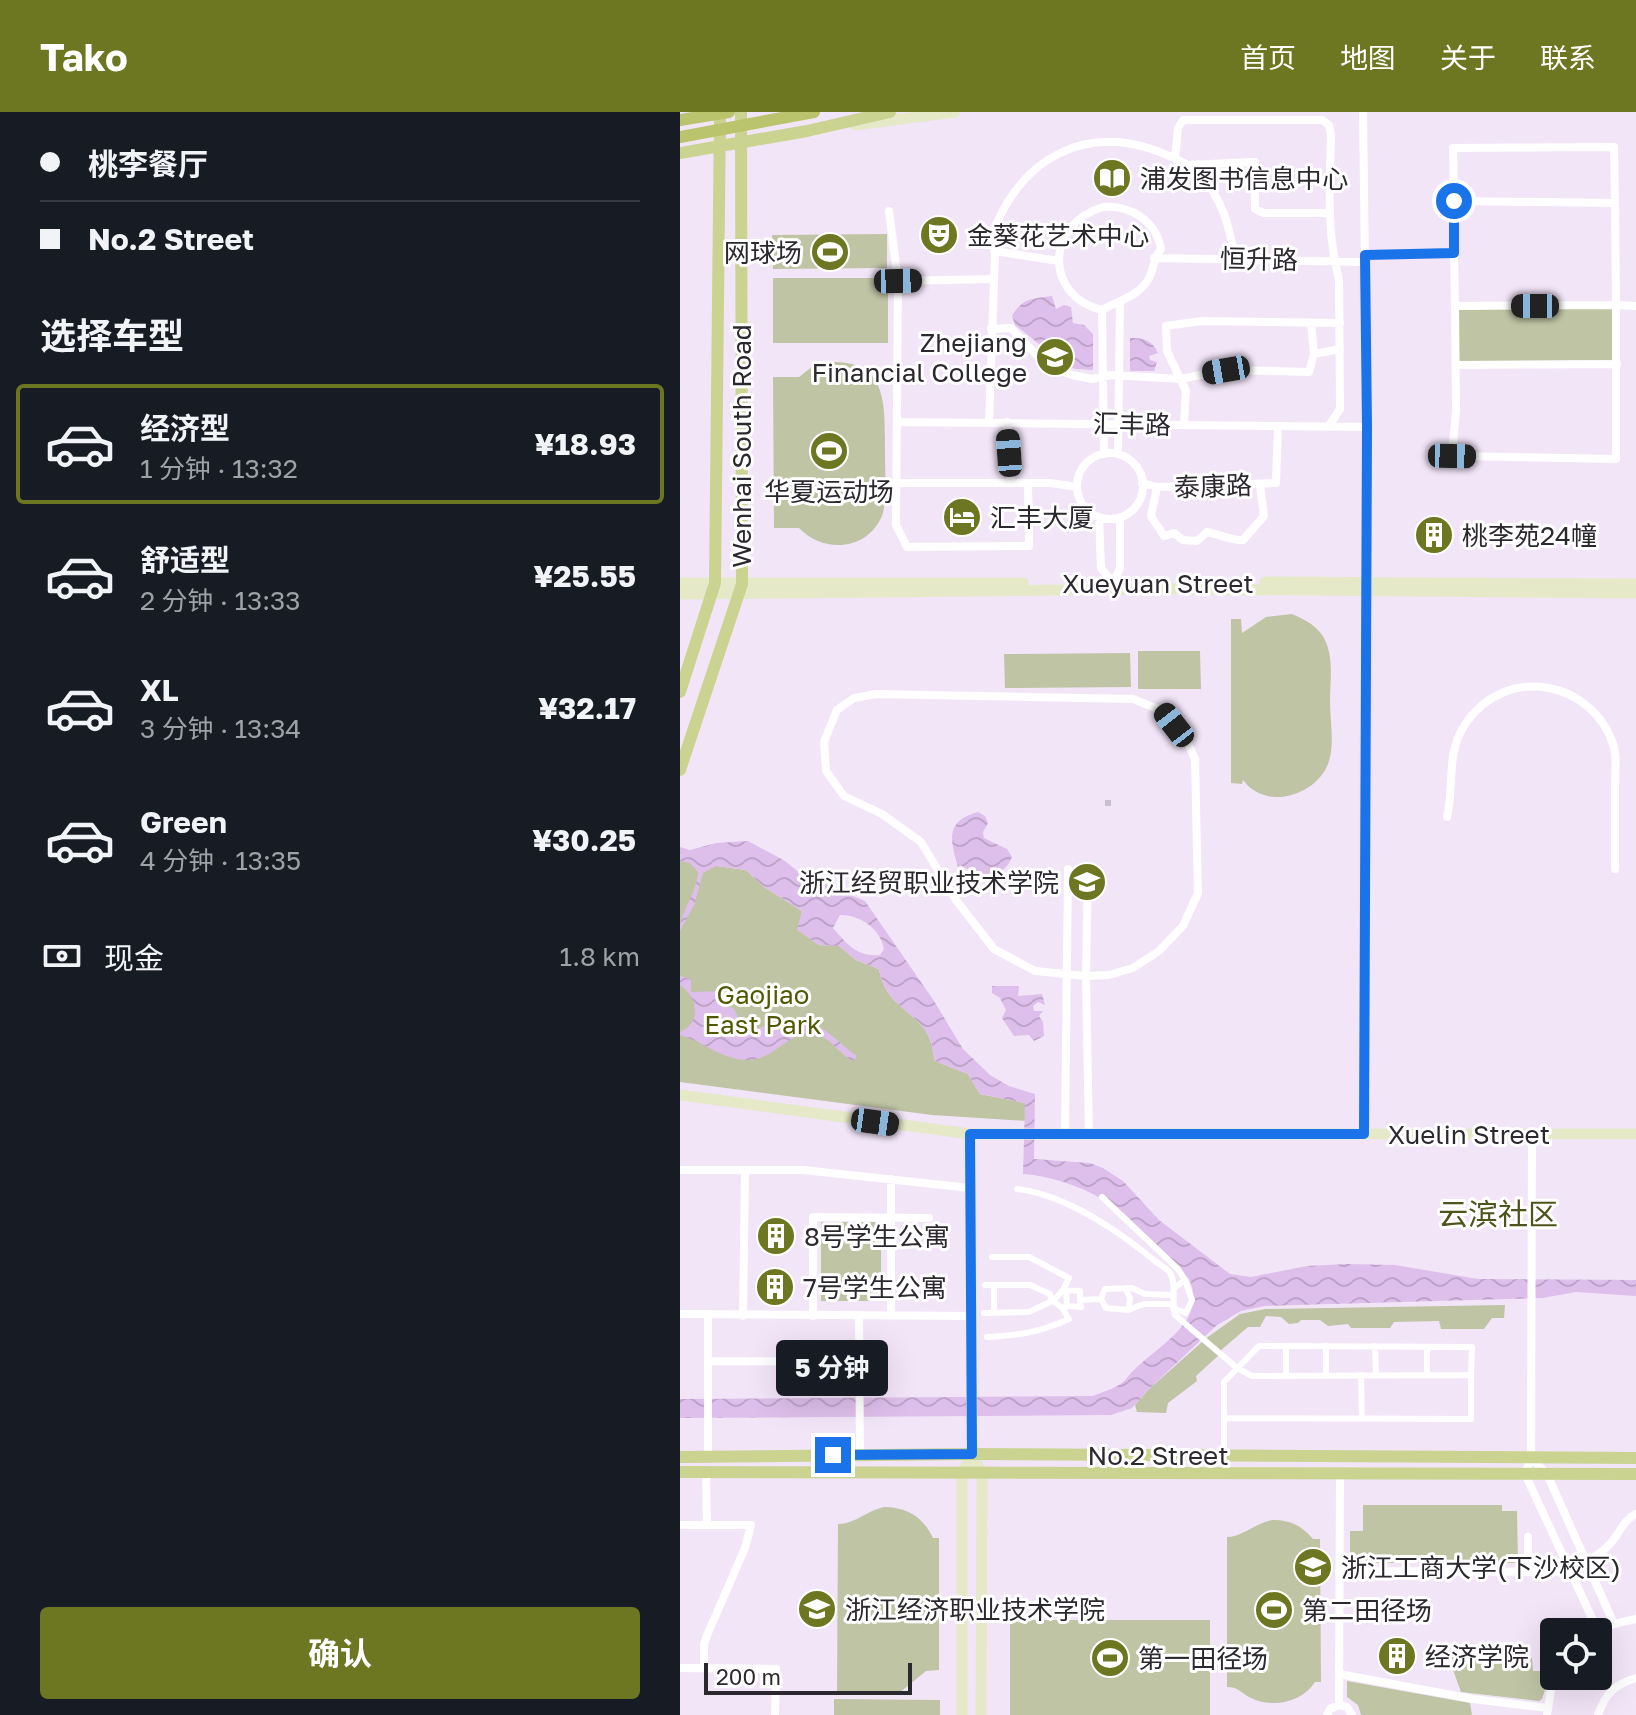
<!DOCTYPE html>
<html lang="zh">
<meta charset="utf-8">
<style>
body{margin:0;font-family:"Golos Text","Noto Sans SC",sans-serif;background:#20242c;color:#f1f3f6;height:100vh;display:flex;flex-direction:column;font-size:30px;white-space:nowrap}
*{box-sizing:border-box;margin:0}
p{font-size:26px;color:#9ea1a6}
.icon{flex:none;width:44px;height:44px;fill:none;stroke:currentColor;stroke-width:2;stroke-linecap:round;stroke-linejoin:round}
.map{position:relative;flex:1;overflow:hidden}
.sheet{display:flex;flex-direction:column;background:#171b24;width:680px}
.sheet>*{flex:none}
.top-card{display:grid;align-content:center;height:176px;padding:0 40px;background:#171b24}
.fabs{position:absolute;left:860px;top:1506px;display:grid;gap:16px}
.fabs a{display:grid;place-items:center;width:72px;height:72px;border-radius:8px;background:#171b24;box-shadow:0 8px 32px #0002;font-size:40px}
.scale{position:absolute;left:24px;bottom:20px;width:208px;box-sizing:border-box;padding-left:8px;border:4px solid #2c282f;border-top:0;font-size:22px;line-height:28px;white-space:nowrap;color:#2c282f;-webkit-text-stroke:6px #fff;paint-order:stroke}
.end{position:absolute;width:36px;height:36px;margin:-18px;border:10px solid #1a73e8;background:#fff;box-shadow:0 0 0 4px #fff}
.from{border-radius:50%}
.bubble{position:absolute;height:56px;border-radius:8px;background:#171b24;box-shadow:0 8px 32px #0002;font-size:26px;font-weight:700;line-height:56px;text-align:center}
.car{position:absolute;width:24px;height:48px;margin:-24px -12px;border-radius:10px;box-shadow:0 0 6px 2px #0007;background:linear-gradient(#222 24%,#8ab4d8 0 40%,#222 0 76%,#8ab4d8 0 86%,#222 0)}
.top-card b{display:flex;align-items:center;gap:28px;height:76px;font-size:30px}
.top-card b+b{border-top:2px solid #363941}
.top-card i{width:20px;height:20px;background:#f1f3f6}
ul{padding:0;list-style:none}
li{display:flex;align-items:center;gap:24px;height:120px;margin:0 16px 12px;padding:0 24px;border:4px solid transparent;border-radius:8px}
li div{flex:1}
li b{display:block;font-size:30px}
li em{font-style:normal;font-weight:700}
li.current{border-color:#6d7620}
li>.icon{width:72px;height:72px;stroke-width:1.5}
h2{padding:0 40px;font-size:36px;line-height:96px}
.pay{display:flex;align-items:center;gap:20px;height:88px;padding:0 40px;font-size:30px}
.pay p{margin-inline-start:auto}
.action{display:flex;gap:16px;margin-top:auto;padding:16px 40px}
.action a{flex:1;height:92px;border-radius:8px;background:#6d7620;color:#fff;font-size:32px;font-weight:700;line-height:92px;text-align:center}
header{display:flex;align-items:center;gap:48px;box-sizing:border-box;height:112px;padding:0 40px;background:#6d7620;color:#fff}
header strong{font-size:38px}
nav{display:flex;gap:44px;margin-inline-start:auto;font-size:28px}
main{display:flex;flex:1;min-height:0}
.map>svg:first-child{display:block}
</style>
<header>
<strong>Tako</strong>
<nav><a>首页</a><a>地图</a><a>关于</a><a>联系</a></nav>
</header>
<main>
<section class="sheet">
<div class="top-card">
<b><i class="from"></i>桃李餐厅</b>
<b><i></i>No.2 Street</b>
</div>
<h2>选择车型</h2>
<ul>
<li class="current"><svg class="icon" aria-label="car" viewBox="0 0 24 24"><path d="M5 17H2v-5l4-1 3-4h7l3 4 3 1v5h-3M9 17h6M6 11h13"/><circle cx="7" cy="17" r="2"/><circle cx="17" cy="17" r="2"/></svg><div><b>经济型</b><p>1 分钟 · 13:32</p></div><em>¥18.93</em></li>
<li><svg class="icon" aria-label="car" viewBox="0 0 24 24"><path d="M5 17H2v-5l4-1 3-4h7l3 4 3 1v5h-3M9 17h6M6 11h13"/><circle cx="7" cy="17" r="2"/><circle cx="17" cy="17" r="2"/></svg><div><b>舒适型</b><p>2 分钟 · 13:33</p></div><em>¥25.55</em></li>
<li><svg class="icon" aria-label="car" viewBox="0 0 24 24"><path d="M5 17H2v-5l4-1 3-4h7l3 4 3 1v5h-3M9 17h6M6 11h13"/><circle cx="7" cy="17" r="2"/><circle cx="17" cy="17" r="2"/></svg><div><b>XL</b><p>3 分钟 · 13:34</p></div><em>¥32.17</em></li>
<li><svg class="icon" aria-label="car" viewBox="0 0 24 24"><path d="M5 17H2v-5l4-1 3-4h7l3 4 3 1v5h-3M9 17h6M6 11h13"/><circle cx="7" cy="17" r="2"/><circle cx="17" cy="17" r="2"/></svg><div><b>Green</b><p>4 分钟 · 13:35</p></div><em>¥30.25</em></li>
</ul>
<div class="pay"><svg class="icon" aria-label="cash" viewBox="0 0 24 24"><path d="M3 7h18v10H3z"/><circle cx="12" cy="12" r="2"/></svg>现金<p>1.8 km</p></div>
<div class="action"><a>确认</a></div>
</section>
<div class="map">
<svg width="956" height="1603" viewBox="0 0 956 1603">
<defs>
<pattern id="water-waves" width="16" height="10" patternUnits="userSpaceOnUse" patternTransform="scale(2)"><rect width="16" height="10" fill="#debfeb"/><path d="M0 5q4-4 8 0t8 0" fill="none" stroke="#bfa4ca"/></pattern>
</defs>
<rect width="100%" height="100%" fill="#f2e5f8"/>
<path fill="#bfc4a5" d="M207,122V156L93,157L92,123Z
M93,166H208V231H93Z
M933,195L934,248L779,250L778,196Z
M152,250C212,249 204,301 205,344C205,362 207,382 203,401C190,438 145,443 119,416H94L93,265H119L133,254Z
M612,502C626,508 638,514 645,528C654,547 650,570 650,589C650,607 654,628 650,645C645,670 618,686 595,685C582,684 571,679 563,668L562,672L551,671V507H561L562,521L586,505Z
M458,539H520L521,577H458Z
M450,541L451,575L325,576L324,542Z
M0,749L66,758L84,775L122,799L118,818L139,833L159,834L176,848L199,857C205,891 227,894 245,918C251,926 253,939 255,949L288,962L300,982L345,991L347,1009L252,1003L0,970Z
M141,1110H201V1189H141Z
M825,1193L824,1206H812L804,1217H761L759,1209L714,1210L710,1216H671L668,1212L648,1214L640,1208H621L618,1211L609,1212L601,1205L586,1204L580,1215H568L540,1239L525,1227L560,1202L585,1197Z
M522,1230L539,1243L516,1264L517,1269L488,1291L486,1301L457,1300L455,1293L468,1278Z
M683,1393H822V1399H837L838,1451H670V1419H683Z
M204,1395C227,1395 243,1405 253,1426H259V1558L246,1559L218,1582L157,1581L158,1412C175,1412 186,1399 204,1395Z
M592,1408C610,1408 621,1413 633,1427H640L641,1570H635C622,1591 590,1597 569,1585C560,1580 558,1575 547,1575V1425C562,1425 574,1412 592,1408Z
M330,1508H530V1603H330Z
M772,1545L852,1546L853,1559H871L862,1587L859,1589L781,1580L772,1555Z
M667,1569L790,1591L792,1603H681L678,1593L667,1585Z
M154,1587L260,1588V1603H154Z"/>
<path fill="url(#water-waves)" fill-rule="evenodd" d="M372,184L376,197L384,193L391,195L393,211L404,213L413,222V258L395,257L367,243L359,232L335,213L332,204C342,186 352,187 372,184Z
M450,226C464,226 472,228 478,241L469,244L470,248L477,250L474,259H450Z
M298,700L305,704L308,711L303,720L304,726L327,737L332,745C323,769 298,764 280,753L278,755C270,728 265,709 298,700Z
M68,729L105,749L121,762L185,789L254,889L283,937L310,963L329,974L355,982L354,1047L410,1051L423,1056L443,1069L479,1108L550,1162L571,1165L627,1154L667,1152L715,1153L798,1167L956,1168V1184L896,1180L863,1186L585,1194L561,1199L537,1213L468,1278L452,1296L431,1303L0,1306V1287L413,1284C422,1280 434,1277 442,1271C447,1267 450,1261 455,1257C479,1233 528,1209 509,1167L424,1088C400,1074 371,1064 343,1062L345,991L300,982L288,962L255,949C253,939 251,926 245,918C227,894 205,891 199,857L176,848L159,834L139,833L117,818L122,799L84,775L66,758L36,754L23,761L14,793L0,819C0,798 17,782 18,760L10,751L0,749V735L10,738L36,731ZM160,803C180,803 200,816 204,837L200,843C177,845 167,832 153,816Z
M0,864L11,867V880L49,879L48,895L53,896L68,922L93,909L100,920C106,917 116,910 123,909C140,909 163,935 177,944L173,949C159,942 154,929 138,923C115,913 95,947 70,948C43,949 25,930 0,923V920C22,911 18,885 0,873Z
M312,874H339L338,884L362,882L365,893L358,890L353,894L354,899H363L359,904L363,910L364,924L354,929L349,923L334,924L322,906L326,898L320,886L312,881Z"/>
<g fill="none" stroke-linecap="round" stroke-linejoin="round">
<path stroke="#cabfd0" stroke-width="6" stroke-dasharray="6 3" stroke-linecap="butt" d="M428,688V696"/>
<path stroke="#fff" stroke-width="6" d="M337,1077C387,1083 437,1118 475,1149C479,1152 487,1156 490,1161C497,1171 491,1190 495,1203L557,1256L572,1264L791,1263L792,1235L579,1234L544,1270V1344
M422,1085L498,1157L505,1168
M312,1145H349L389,1166L383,1178
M305,1173H350L370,1182L371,1187L377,1185L383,1178L400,1179V1188L421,1187L425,1177L452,1176L465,1182L493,1183
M386,1179L387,1194L401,1195L400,1188
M421,1187L426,1196L448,1198L450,1186L445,1176
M493,1196L506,1201L512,1188L505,1168L494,1176
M448,1198L464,1192H491
M304,1201L349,1200L370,1190L371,1187L382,1196
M314,1201V1173
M307,1225C339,1223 358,1221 389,1207L382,1196L387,1194
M646,1234V1264
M695,1234L696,1263
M747,1235V1263
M681,1263L682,1307
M606,1264V1234
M544,1306L791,1307V1263"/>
<path stroke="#fff" stroke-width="8" d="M683,0L687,315L684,1022
M495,47L498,16L503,8H642L649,13L651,23C650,70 646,120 659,167L660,297L648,315
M507,53L575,50V97L584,101H650
M774,89L773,36L934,35L935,91
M423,95C451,93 476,109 481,137C473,147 474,156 469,166C460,184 439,188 422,198C364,184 365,112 423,95Z
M209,99L218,169L216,413L227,435L349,434L348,371
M314,139L379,149
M685,143L774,141V89L935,91L936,193L775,194L774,141
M474,146L685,150
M218,169L313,167
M775,194L776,298L772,344L936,347V193L956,194
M422,198L424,342
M631,211L634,242
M311,217L331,216L366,253L392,263L412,267L431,263L500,267L546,258L629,260L634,242L660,237
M776,253L937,252
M217,310L687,315
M309,310L316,113C345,45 406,13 477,39C490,44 510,52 520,62C542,86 550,116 555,147
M327,310L331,371
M504,312L506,279L487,239L486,214L522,209L660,211
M438,341L440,189
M397 374a33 33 0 1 1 66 0a33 33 0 1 1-66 0Z
M216,371H370L397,375
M462,371L477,375L596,371L598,314
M477,375L471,404L484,424L494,421L503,428L517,429L527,420C539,422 552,429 563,428L584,404L580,373
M419,405L421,456L433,471L440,456V405
M196,582L453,587L483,599L506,627L515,647L518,781L503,814L479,839L453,856L429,863L406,864L355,859L314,837L276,788L241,730L202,702L164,684L146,659L144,630L157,598L174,586Z
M767,705C775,672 765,641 786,611C826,552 914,568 934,635C937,646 935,660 935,672C935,700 935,729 935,757
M408,757L406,864L409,1022
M385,1022L388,757
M852,1022L851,1346L845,1362L918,1519
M0,1058H123L290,1076
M211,1067V1204
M0,1202L292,1204
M63,1204L65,1058
M133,1204V1105L249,1106
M179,1204L180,1343
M28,1249L180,1250
M28,1344V1204
M851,1346L867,1362L934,1512
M26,1360L27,1413
M0,1413H71L65,1436L28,1521L24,1532V1556
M848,1425V1460
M659,1459L877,1460C896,1455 916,1447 930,1432C940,1421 943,1408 956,1402
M917,1520L934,1512L956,1507
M0,1556L96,1557L95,1603
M659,1562L793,1587L867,1596
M659,1593L660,1362
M647,1603L650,1597L659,1593L667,1595L672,1603
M867,1603L872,1572L877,1564
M918,1603C925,1582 935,1572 956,1566"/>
<path stroke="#e5e9c8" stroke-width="11" d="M175,13L275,0
M585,470L956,472
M0,471H343
M0,482L488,477L956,481
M0,983L290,1022H956
M290,1022L292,1342L302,1362L301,1603
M282,1603V1362L292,1342"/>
<path stroke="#cbd391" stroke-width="12" d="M0,41L127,19L210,0
M0,580L35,471L40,0
M0,658L62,472L61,0
M0,1345L292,1342L956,1346
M0,1360L956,1362"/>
<path stroke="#bac46c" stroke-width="12" d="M0,8L49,0
M0,25L134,0"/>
</g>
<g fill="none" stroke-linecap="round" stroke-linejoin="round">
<path stroke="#1a73e8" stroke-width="10" d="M153,1343L292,1342L290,1022H684L687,315L685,143L774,141V89"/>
</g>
<defs>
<g id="library-disc" transform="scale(2)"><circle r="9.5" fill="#6d7620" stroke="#fff"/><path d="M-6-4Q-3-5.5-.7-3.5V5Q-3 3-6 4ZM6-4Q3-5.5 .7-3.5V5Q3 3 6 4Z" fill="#fff"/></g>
<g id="theatre-disc" transform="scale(2)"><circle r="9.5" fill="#6d7620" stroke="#fff"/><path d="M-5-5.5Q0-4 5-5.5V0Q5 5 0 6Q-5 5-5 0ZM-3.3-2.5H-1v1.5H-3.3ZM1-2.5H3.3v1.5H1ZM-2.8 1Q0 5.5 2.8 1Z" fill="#fff"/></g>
<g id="stadium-disc" transform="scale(2)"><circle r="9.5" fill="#6d7620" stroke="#fff"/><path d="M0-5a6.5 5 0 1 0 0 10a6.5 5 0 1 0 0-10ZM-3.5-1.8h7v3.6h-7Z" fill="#fff"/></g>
<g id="university-disc" transform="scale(2)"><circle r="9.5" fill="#6d7620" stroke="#fff"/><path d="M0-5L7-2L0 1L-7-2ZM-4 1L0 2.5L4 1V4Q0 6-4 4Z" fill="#fff"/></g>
<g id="hotel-disc" transform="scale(2)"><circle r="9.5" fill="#6d7620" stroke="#fff"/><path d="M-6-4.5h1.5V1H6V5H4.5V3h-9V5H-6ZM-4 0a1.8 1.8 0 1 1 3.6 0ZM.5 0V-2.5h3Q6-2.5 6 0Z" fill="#fff"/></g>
<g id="building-disc" transform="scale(2)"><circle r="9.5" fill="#6d7620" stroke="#fff"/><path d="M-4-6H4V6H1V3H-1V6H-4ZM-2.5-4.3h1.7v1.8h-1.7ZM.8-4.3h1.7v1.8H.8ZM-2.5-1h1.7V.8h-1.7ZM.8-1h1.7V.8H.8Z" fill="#fff"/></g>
</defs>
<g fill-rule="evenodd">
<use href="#library-disc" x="432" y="66"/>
<use href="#theatre-disc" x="259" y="123"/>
<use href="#stadium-disc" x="150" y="140"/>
<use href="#university-disc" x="375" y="245"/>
<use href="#stadium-disc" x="149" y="339"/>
<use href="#hotel-disc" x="282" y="405"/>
<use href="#building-disc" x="754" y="423"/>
<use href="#university-disc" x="407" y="770"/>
<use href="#building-disc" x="96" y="1124"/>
<use href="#building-disc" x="95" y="1175"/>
<use href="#university-disc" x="633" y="1455"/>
<use href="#university-disc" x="137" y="1497"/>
<use href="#stadium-disc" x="594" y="1498"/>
<use href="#building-disc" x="717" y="1544"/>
<use href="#stadium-disc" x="430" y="1546"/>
</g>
<g text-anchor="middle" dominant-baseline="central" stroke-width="6" stroke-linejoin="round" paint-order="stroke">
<g font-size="26" fill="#2c282f" stroke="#fff" text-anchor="start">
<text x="460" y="66">浦发图书信息中心</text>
<text x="287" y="123">金葵花艺术中心</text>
<text x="122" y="140" text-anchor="end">网球场</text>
<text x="347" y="230" text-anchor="end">Zhejiang<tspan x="347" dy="30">Financial College</tspan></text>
<text x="149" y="379" text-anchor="middle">华夏运动场</text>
<text x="310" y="405">汇丰大厦</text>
<text x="782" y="423">桃李苑24幢</text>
<text x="379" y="770" text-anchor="end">浙江经贸职业技术学院</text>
<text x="124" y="1124">8号学生公寓</text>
<text x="123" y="1175">7号学生公寓</text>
<text x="661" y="1455">浙江工商大学(下沙校区)</text>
<text x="165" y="1497">浙江经济职业技术学院</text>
<text x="622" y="1498">第二田径场</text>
<text x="745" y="1544">经济学院</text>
<text x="458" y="1546">第一田径场</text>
</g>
<g font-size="26" fill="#2c282f" stroke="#fff">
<text transform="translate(579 147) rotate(1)">恒升路</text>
<text transform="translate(452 312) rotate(1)">汇丰路</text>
<text transform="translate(61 334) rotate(-90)">Wenhai South Road</text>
<text transform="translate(533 374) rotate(-2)">泰康路</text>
<text x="478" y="471">Xueyuan Street</text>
<text x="789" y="1022">Xuelin Street</text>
<text x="478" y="1343">No.2 Street</text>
</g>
<g font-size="26" fill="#505801" stroke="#fff">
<text x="83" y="882">Gaojiao<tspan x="83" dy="30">East Park</tspan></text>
</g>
<g font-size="30" fill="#4e541b" stroke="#fff">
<text x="818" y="1102">云滨社区</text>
</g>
</g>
</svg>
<div class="fabs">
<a><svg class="icon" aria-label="locate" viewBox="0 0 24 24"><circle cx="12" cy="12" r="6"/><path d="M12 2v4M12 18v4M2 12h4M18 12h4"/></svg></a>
</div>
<div class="scale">200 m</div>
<i class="end from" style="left:774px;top:89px"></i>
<i class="end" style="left:153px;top:1343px"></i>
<div class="bubble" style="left:96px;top:1228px;width:112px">5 分钟</div>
<i class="car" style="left:218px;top:169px;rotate:89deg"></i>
<i class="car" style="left:855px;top:194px;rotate:270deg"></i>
<i class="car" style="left:546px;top:258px;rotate:260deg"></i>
<i class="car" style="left:329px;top:341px;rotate:356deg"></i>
<i class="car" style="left:772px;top:344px;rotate:91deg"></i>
<i class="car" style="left:494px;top:613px;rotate:322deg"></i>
<i class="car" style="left:195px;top:1010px;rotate:98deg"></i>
</div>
</main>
